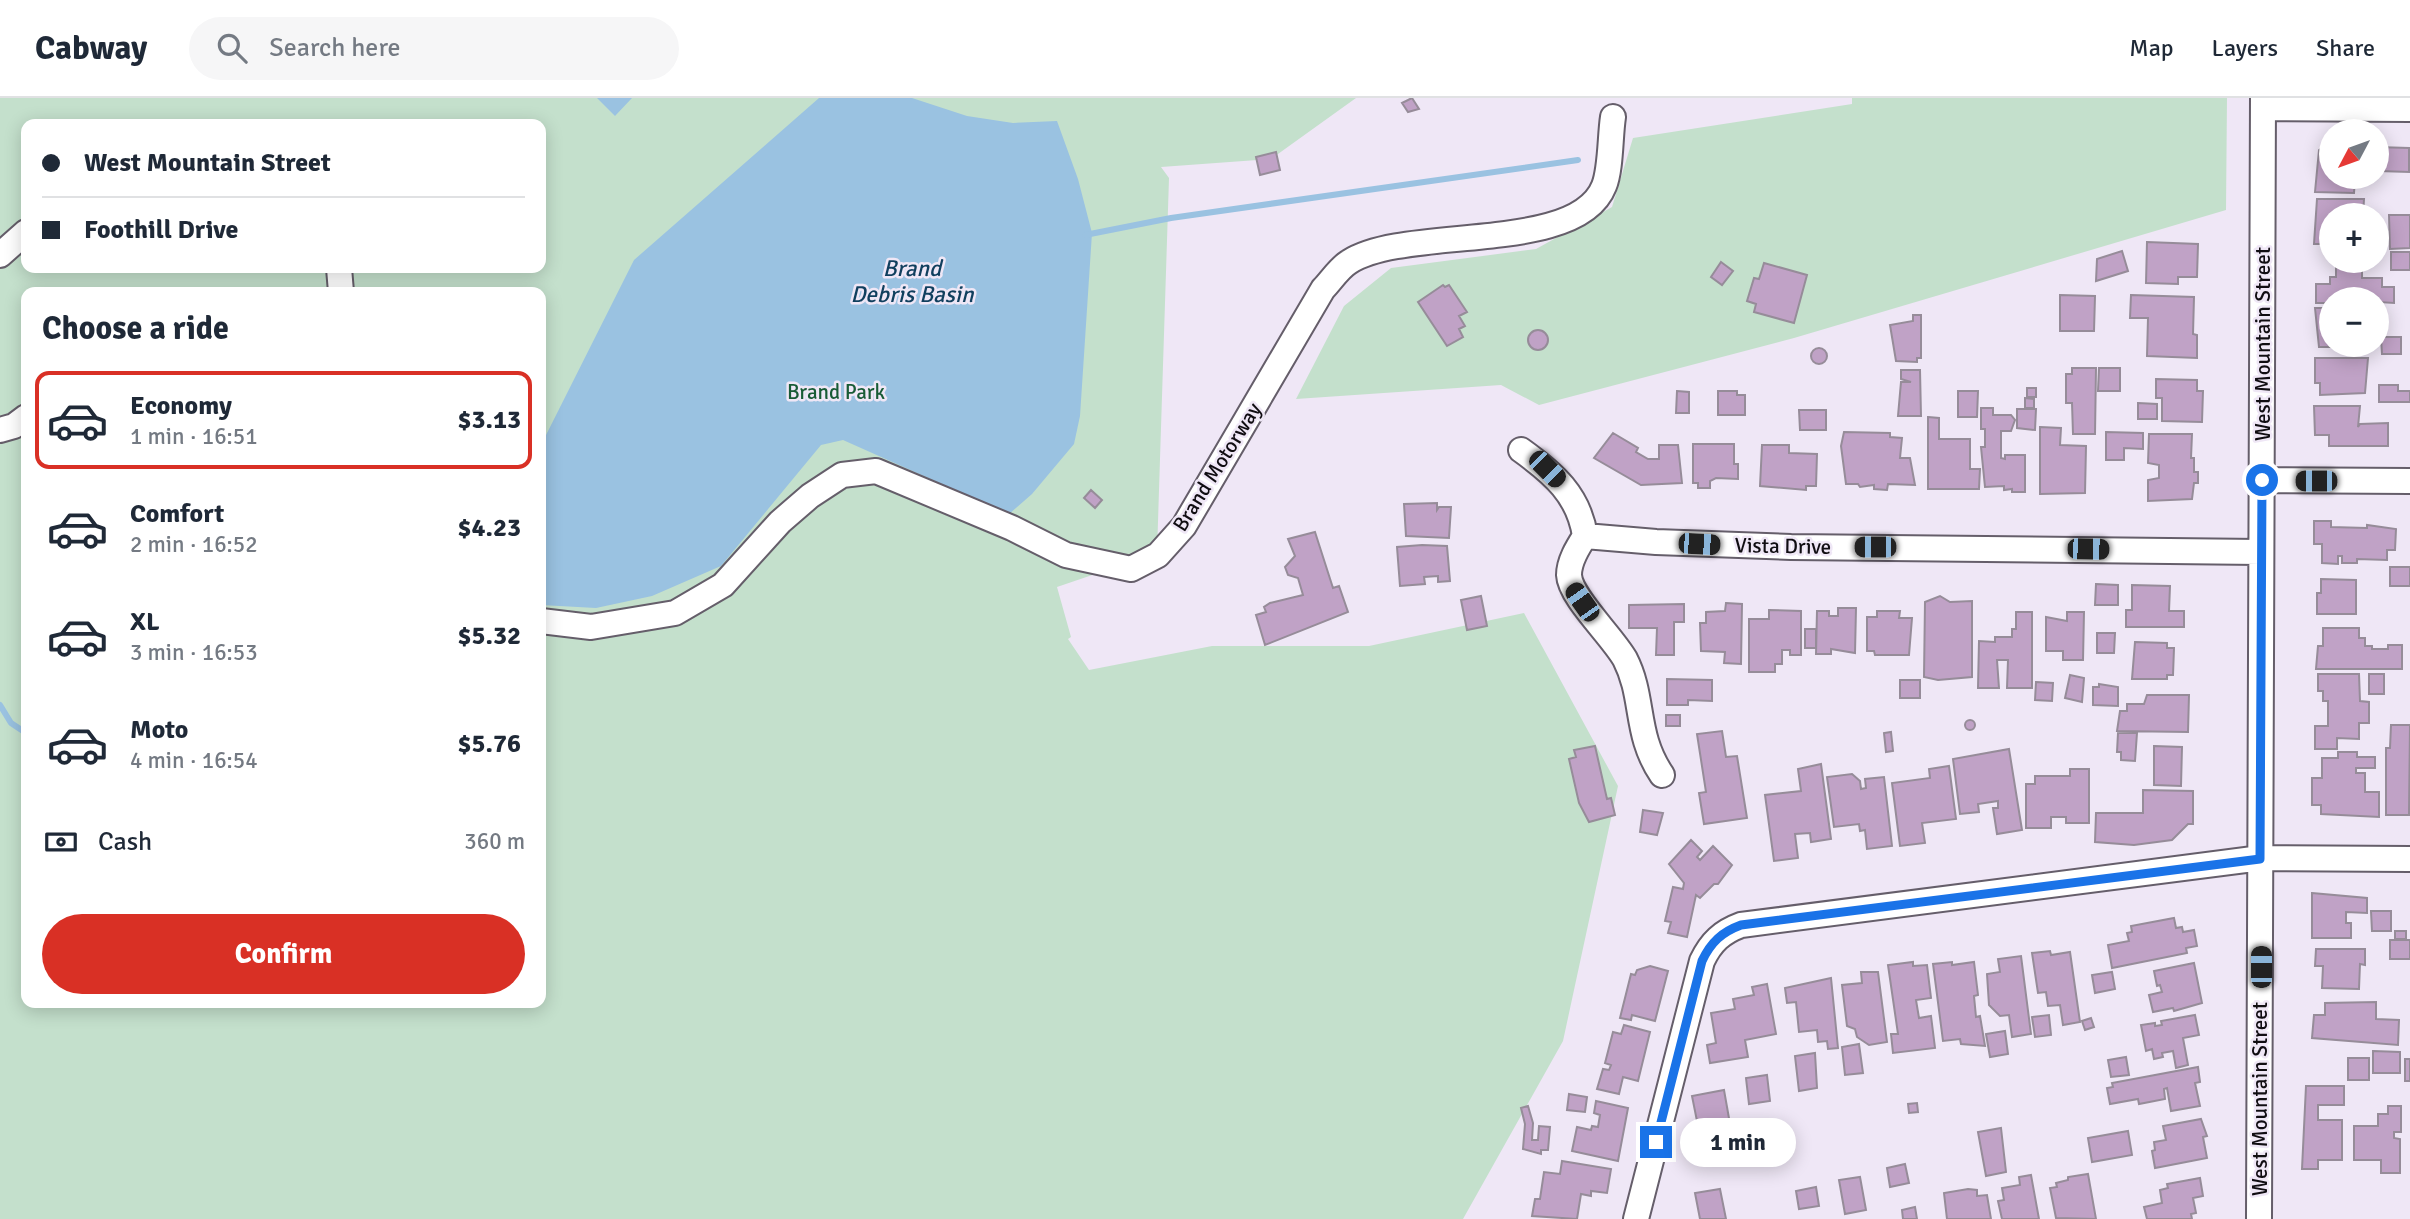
<!DOCTYPE html>
<meta charset="utf-8">
<style>
body{margin:0;font-family:Signika,sans-serif;background:#f6f6f7;color:#1f2937;height:100vh;display:flex;flex-direction:column;font-size:26px;white-space:nowrap}
*{box-sizing:border-box;margin:0}
p{font-size:23px;color:#747a83}
.icon{flex:none;width:38px;height:38px;fill:none;stroke:currentColor;stroke-width:2;stroke-linecap:round;stroke-linejoin:round}
.map{position:relative;flex:1;overflow:hidden}
.panel{position:absolute;left:21px;top:189px;width:525px;height:721px;display:flex;flex-direction:column;background:#fff;border-radius:14px;box-shadow:0 4px 18px #0003}
.panel>*{flex:none}
.top-card{position:absolute;left:21px;top:21px;width:525px;height:154px;border-radius:14px;box-shadow:0 4px 18px #0003;display:grid;align-content:center;height:154px;padding:0 21px;background:#fff}
.needle{width:46px;rotate:229deg}
.buttons{position:absolute;left:2319px;top:21px;display:grid;gap:14px}
.buttons a{display:grid;place-items:center;width:70px;height:70px;border-radius:50%;background:#fff;box-shadow:0 4px 18px #0003;font-size:35px}
.end{position:absolute;width:32px;height:32px;margin:-16px;border:9px solid #1a73e8;background:#fff;box-shadow:0 0 0 4px #fff}
.from{border-radius:50%}
.bubble{position:absolute;height:49px;border-radius:24px;background:#fff;box-shadow:0 4px 18px #0003;font-size:23px;font-weight:700;line-height:49px;text-align:center}
.car{position:absolute;width:21px;height:42px;margin:-21px -10px;border-radius:9px;box-shadow:0 0 5px 2px #0007;background:linear-gradient(#222 24%,#8ab4d8 0 40%,#222 0 76%,#8ab4d8 0 86%,#222 0)}
.top-card b{display:flex;align-items:center;gap:24px;height:66px;font-size:26px}
.top-card b+b{border-top:2px solid #e0e1e3}
.top-card i{width:18px;height:18px;background:#1f2937}
ul{padding:0;list-style:none}
li{display:flex;align-items:center;gap:21px;height:98px;margin:0 14px 10px;padding:0 7px;border:4px solid transparent;border-radius:14px}
li div{flex:1}
li b{display:block;font-size:26px}
li em{font-style:normal;font-weight:700}
li.active{border-color:#d93025}
li>.icon{width:63px;height:63px;stroke-width:1.5}
h2{padding:0 21px;font-size:32px;line-height:84px}
.pay{display:flex;align-items:center;gap:18px;height:77px;padding:0 21px;font-size:26px}
.pay p{margin-inline-start:auto}
.button{display:flex;gap:14px;margin-top:auto;padding:14px 21px}
.button a{flex:1;height:80px;border-radius:42px;background:#d93025;color:#fff;font-size:28px;font-weight:700;line-height:80px;text-align:center}
header{display:flex;align-items:center;gap:42px;box-sizing:border-box;height:98px;padding:0 35px;background:#fff;border-bottom:2px solid #e0e1e3}
header strong{font-size:33px}
nav{display:flex;gap:38px;margin-inline-start:auto;font-size:24px}
.search{width:490px;height:63px;background:#f6f6f7;display:flex;align-items:center;gap:18px;box-sizing:border-box;padding:0 24px;border-radius:38px;color:#747a83;font-size:26px}
.map>svg:first-child{display:block}
</style>
<header>
<strong>Cabway</strong>
<div class="search"><svg class="icon" aria-label="search" viewBox="0 0 24 24"><circle cx="10" cy="10" r="6"/><path d="M15 15l6 6"/></svg>Search here</div>
<nav><a>Map</a><a>Layers</a><a>Share</a></nav>
</header>
<div class="map">
<svg width="2410" height="1121" viewBox="0 0 2410 1121">
<rect width="100%" height="100%" fill="#efe7f6"/>
<path fill="#c4e0cc" fill-rule="evenodd" d="M0,0H1356L1271,61L1161,69L1169,80L1157,455L1057,489L1071,539L1068,541L1089,572L1212,548H1369L1524,515L1618,688L1563,943L1463,1121H0ZM26,26H541V170H26ZM26,194H541V905H26Z
M1852,0H2227L2226,112L1794,240L1539,307L1501,287L1296,301L1344,208L1391,170L1536,151L1612,109L1633,40L1852,6Z"/>
<path fill="#9ac2e1" d="M597,0H632L615,18Z
M819,0H912L967,18L1013,25L1057,23L1078,81L1092,135L1080,318L1074,346L1032,396L1009,416L843,342L821,347L721,468L652,498L596,510L541,507V347L634,162Z"/>
<g fill="none" stroke-linecap="round" stroke-linejoin="round">
<path stroke="#9ac2e1" stroke-width="6" d="M1085,137L1171,120L1578,62
M0,607L11,625L26,635"/>
</g>
<path fill="#c0a2c6" stroke="#968c99" stroke-width="2" d="M1412,0L1419,11L1408,14L1402,5Z
M2324,49H2331V79H2359L2355,80L2354,95L2315,94L2319,52Z
M2376,49L2409,50V74L2379,73Z
M1276,54L1280,72L1260,77L1256,59Z
M2317,101H2364L2363,117H2331V146H2314Z
M2389,117H2410V150L2390,151Z
M2147,144L2198,146L2197,179H2178V186L2146,185Z
M2122,153L2128,173L2096,183L2097,161Z
M2391,154H2410V172H2391Z
M2336,163H2362V180H2382V189H2394V205L2331,201V205H2316V186H2330V179H2336Z
M1721,164L1733,173L1722,187L1711,179Z
M1764,165L1807,177L1794,225L1754,214L1756,206L1747,203L1754,180L1759,181Z
M1443,187L1445,189L1449,187L1467,214L1459,218L1465,228L1459,231L1463,239L1447,248L1418,204Z
M2060,197L2095,198L2094,233H2060Z
M2131,197L2194,199L2193,236L2197,237V260L2147,258L2148,220H2130Z
M2315,210H2331V247L2362,249H2319Z
M1913,217H1921V260H1917V264L1896,263L1890,227L1913,223Z
M1528 242a10 10 0 1 1 20 0a10 10 0 1 1-20 0Z
M2381,239H2401V256H2382Z
M1811 258a8 8 0 1 1 16 0a8 8 0 1 1-16 0Z
M2315,260H2368L2365,295L2320,297V285H2315Z
M2072,270H2096L2095,336H2073L2072,305H2066V276H2072Z
M2099,270H2120V293H2098Z
M1901,272H1920L1921,318H1898L1901,284H1911L1901,281Z
M2156,281L2197,282V293H2203L2202,324L2162,323V300H2156Z
M2379,287H2398V293H2410V304H2379Z
M2027,290H2036V299H2027Z
M1677,293L1689,294V315H1676Z
M1718,293H1737V297H1745V317H1718Z
M1958,293H1978L1977,319H1958Z
M2025,300L2034,301V310H2025Z
M2138,305L2157,306V321H2138Z
M2314,308H2360L2358,329L2360,326L2388,325V348H2329V337H2315Z
M1981,310H1993V317H2011L2015,322L2011,333H2001V360L2005,361V357H2025V394H2012V391L2004,392V388L1985,389L1981,349H1985V331H1981Z
M2017,311H2036L2035,332L2017,330Z
M1799,312H1826V332H1800Z
M1928,319L1939,320V341H1970V371H1980L1979,391H1928Z
M2040,329L2061,330L2060,347L2086,348L2085,395L2040,396Z
M1844,334L1890,335V339L1902,340L1900,360H1910L1915,387L1888,386L1887,392L1874,391V387L1860,389L1858,386H1846L1841,348Z
M2106,334L2143,335V351L2124,350V362H2106Z
M1613,335L1638,350L1636,354L1648,361H1659V347H1678L1682,385L1641,387L1594,360Z
M2149,336H2192L2191,360H2194V374H2198V385H2194L2192,401L2148,403V382L2159,380V367L2148,365Z
M1693,346H1734V366H1738V381L1716,380L1710,383V390H1698V385H1693Z
M1762,347H1789V355L1817,356L1816,388H1806V392L1760,388Z
M1091,392L1102,402L1095,410L1084,400Z
M1437,405V412L1439,409H1451L1449,440L1406,438L1404,406Z
M2314,423H2331V429L2367,430V427L2396,431L2395,452H2387V462L2357,461V465H2342V458H2338V466L2322,465V446H2314Z
M1315,434L1333,490L1339,488L1348,514L1265,547L1256,517L1266,514L1264,509L1270,505L1303,497L1298,480L1288,477L1285,469L1295,458L1288,441Z
M1422,447L1447,448L1450,483L1438,484V478L1424,479L1425,486L1400,488L1397,449Z
M2390,469H2410V488H2390Z
M2321,481L2356,482V516H2317V495H2321Z
M2096,486L2118,487V507H2095Z
M2132,487L2170,488L2169,513H2184V529H2126V512H2132Z
M1481,498L1487,528L1467,532L1461,502Z
M1940,498L1950,504L1972,503V579L1938,582L1924,579L1925,504Z
M1726,505L1742,506L1741,566L1724,565L1725,554L1701,553L1700,525H1706V514L1725,513Z
M1684,506V524H1674V557H1656L1657,530H1629V507Z
M1838,510H1856L1855,555L1831,551V556H1816L1817,513H1829V518H1838Z
M1769,512L1801,513V557H1790V552H1782V566H1775V574H1749V521H1769Z
M1877,513H1900L1899,520H1912L1909,557H1875L1874,553H1867V519H1877Z
M2016,514H2032V590H2007L2008,562H1997L1999,590H1978L1979,543L1995,544V539H2012V531H2016Z
M2067,514H2084L2083,562H2063V553H2046V519L2067,523Z
M2323,530H2359V540H2365V548H2372V551H2388V547H2402V571H2316L2318,548H2323Z
M1805,531H1816V550H1805Z
M2097,535H2115L2114,555H2097Z
M2135,544L2167,545V550H2174L2173,577H2167V581H2132Z
M2318,576H2359L2360,603L2369,604V625H2359V641L2337,640V651H2315V628H2328V603H2323V593H2318Z
M2369,576H2384V596H2369Z
M2070,577L2084,580L2082,604L2065,600Z
M1667,581L1712,582V603L1688,602V607H1667Z
M1900,582H1920V600H1900Z
M2036,584L2053,585L2052,603L2035,602Z
M2099,586L2118,589V608L2093,607V589H2099Z
M2147,597H2189L2188,634L2117,633L2120,613H2127V606H2144Z
M1666,617H1680V628H1666Z
M1965 627a5 5 0 1 1 10 0a5 5 0 1 1-10 0Z
M2391,627H2410L2409,717H2386V650H2390Z
M1722,633L1726,659L1737,658L1747,720L1704,726L1699,695L1706,694L1697,636Z
M1891,634L1893,653L1886,654L1884,635Z
M2118,635H2137L2135,663L2121,662V654H2117Z
M1595,648L1607,701L1611,700L1615,717L1589,724L1579,705L1569,661L1576,659L1574,652Z
M2154,648L2182,649L2181,688L2154,687Z
M2009,651L2022,732L1997,736L1993,710H1998V703L1978,706L1979,714L1960,716L1953,661Z
M2338,654H2357V659H2375V670H2356V675H2365V694H2379V719L2321,716V707H2312V680H2322V660H2338Z
M1821,666L1831,741L1811,744L1810,735L1795,736L1798,760L1774,763L1765,697L1801,693L1798,671Z
M1949,668L1956,721L1922,725L1925,745L1900,748L1892,685L1930,680L1929,671Z
M2070,671H2089V725H2066V719H2051V730H2026V686H2035V678H2070Z
M1852,676L1860,683L1861,691L1866,690L1865,681L1884,679L1892,748L1867,751L1865,732L1860,733L1859,726L1834,729L1827,679Z
M2143,692L2193,693V726H2188L2172,742L2134,747L2095,744L2096,715H2143Z
M1643,712L1663,715L1657,737L1640,734Z
M1691,742L1702,753L1697,759L1700,762L1713,748L1732,767L1718,786H1714L1700,800L1696,797L1687,839L1668,835L1671,824L1665,823L1673,789L1683,791L1684,785L1669,766Z
M2312,795L2367,800V815L2346,814V825H2351V840H2312Z
M2371,813H2391V833H2372Z
M2174,820L2176,830L2182,829L2183,834L2194,832L2197,848L2186,850L2187,855L2112,870L2108,847L2129,843L2127,835L2132,834L2131,828Z
M2395,833H2406V841H2395Z
M2390,842H2410V861H2390Z
M2316,851H2365V867L2360,866L2359,891L2322,890L2323,868H2315Z
M2050,853L2051,857L2070,854L2080,924L2063,927L2060,907L2048,908L2046,894L2038,895L2032,855Z
M2021,858L2031,936L2012,939L2009,917L2000,918L1989,907L1987,876L2000,874L1998,861Z
M1913,864V868L1927,867L1931,900L1916,902L1919,920L1931,918L1935,950L1893,955L1891,936H1898L1888,867Z
M1952,864V867L1974,864L1978,897L1974,898L1976,919L1980,918L1985,948L1961,946L1960,941L1943,943L1933,866Z
M2194,865L2202,905L2174,913L2173,910L2153,914L2149,897L2162,894L2160,887L2157,888L2154,873Z
M1650,868L1668,873L1655,923L1632,917L1631,922L1620,920L1631,876L1635,877L1637,872Z
M1861,874H1878L1887,944L1869,947L1857,939L1855,931L1847,928L1842,887L1862,885Z
M2112,874L2115,891L2095,895L2092,877Z
M1831,880L1838,950L1828,951L1827,943L1818,944L1817,932L1799,934L1796,904L1787,905L1785,890Z
M1767,886L1776,936L1745,942L1748,959L1710,965L1707,947L1716,945L1711,915L1735,911L1733,901L1754,897L1752,889Z
M2376,904V921L2399,922L2398,947L2312,940L2314,917H2325V905Z
M2049,917L2051,937L2035,939L2032,919Z
M2195,917L2199,937L2183,940L2188,967L2176,970L2173,953L2162,955L2163,959L2154,961L2152,951L2146,953L2141,927L2155,925V928L2162,927L2161,923Z
M2091,920L2094,929L2085,932L2082,923Z
M1624,927L1650,934L1638,983L1623,979L1619,996L1597,991L1603,971L1609,972L1611,967L1605,965L1613,934L1621,936Z
M2005,933L2008,956L1990,959L1986,936Z
M1859,946L1863,975L1845,977L1842,949Z
M2373,953L2400,954V975H2373Z
M1815,955L1817,990L1799,993L1795,958Z
M2126,959L2129,977L2111,979L2108,962Z
M2348,960H2369V982H2348Z
M2405,961H2410V983H2405Z
M2198,969L2200,984L2195,985L2200,1008L2171,1013L2167,990L2164,991L2165,1001L2139,1006L2138,1001L2110,1006L2107,990L2113,989L2112,985Z
M1767,977L1770,1003L1749,1006L1746,980Z
M2306,988H2344V1007H2318V1022H2342V1062H2318V1071H2302Z
M1724,992L1730,1026L1735,1025L1739,1046L1694,1054L1690,1030L1698,1028L1692,998Z
M1569,996L1587,999L1585,1014L1567,1012Z
M1596,1003L1628,1010L1618,1063L1572,1053L1577,1029L1591,1032L1592,1028L1598,1029L1600,1017L1594,1015Z
M1917,1005L1918,1014L1909,1015L1908,1006Z
M1528,1008L1533,1025L1532,1042H1538L1539,1028L1550,1029L1548,1052H1541V1056L1523,1051L1525,1026L1521,1010Z
M2388,1008H2401V1034H2394V1040L2400,1041V1075H2381V1062H2354V1028H2378V1016H2388Z
M2201,1021L2207,1038L2203,1039L2207,1060L2155,1070L2152,1053L2155,1052L2154,1044L2166,1042L2163,1028Z
M2001,1030L2006,1074L1986,1078L1978,1034Z
M2128,1033L2132,1057L2092,1064L2088,1040Z
M1775,1042L1777,1055L1759,1059L1756,1045Z
M1562,1063L1611,1071L1607,1095L1591,1093V1098L1581,1096L1577,1121L1532,1118L1535,1101H1540L1544,1074L1560,1076Z
M1905,1066L1909,1085L1890,1089L1887,1070Z
M2088,1076L2096,1121L2056,1120L2050,1090L2057,1089L2056,1085L2068,1082V1079Z
M2031,1077L2039,1121H2002L1998,1103L2004,1102L2002,1090L2020,1087L2019,1079Z
M1860,1079L1866,1112L1845,1116L1839,1082Z
M2200,1080L2203,1098L2193,1100L2196,1115L2191,1116L2192,1121H2147L2144,1109L2162,1105L2160,1092L2168,1090L2167,1086Z
M1816,1089L1819,1108L1799,1111L1796,1093Z
M1720,1091L1726,1121H1700L1695,1095Z
M1968,1091L1977,1092V1098L1987,1097L1991,1121H1947L1944,1095Z
M1915,1109L1917,1121H1903L1902,1112Z"/>
<g fill="none" stroke-linecap="round" stroke-linejoin="round">
<g stroke="#655e6a" stroke-width="28">
<path id="street" d="M2263,10L2410,11
M0,157L26,134
M339,170L341,194
M0,332L14,328L26,319
M1521,352C1553,375 1579,397 1585,438
M2262,382L2410,383
M1585,438L1656,444L1791,449L2260,454
M1585,438C1578,449 1569,463 1569,477C1570,499 1612,538 1625,561C1645,600 1634,636 1662,677
M541,523L591,529L675,515L723,487L780,424L810,398L842,377L876,373L1012,430L1066,457L1131,471L1158,457L1184,428L1323,191C1331,183 1339,170 1349,164C1406,127 1577,157 1604,88C1611,71 1610,38 1613,19
M1636,1121L1702,863C1711,844 1722,834 1741,827L2261,760L2410,761
M2259,1121L2263,0"/>
</g>
<use href="#street" stroke="#fff" stroke-width="24"/>
</g>
<g fill="none" stroke-linecap="round" stroke-linejoin="round">
<path stroke="#1a73e8" stroke-width="9" d="M1656,1044L1702,863C1711,844 1722,834 1741,827L2260,761L2262,382"/>
</g>
<g text-anchor="middle" dominant-baseline="central" stroke-width="5" stroke-linejoin="round" paint-order="stroke">
<g font-size="21" fill="#100d12" stroke="#efe7f6">
<text transform="translate(2263 246) rotate(-90)">West Mountain Street</text>
<text transform="translate(1217 369) rotate(-58)">Brand Motorway</text>
<text transform="translate(1783 448) rotate(1)">Vista Drive</text>
<text transform="translate(2260 1001) rotate(-90)">West Mountain Street</text>
</g>
<g font-size="21" fill="#185b36" stroke="#efe7f6">
<text x="836" y="294">Brand Park</text>
</g>
<g font-size="23" font-style="italic" fill="#103f5e" stroke="#efe7f6">
<text x="912" y="170">Brand<tspan x="912" dy="26">Debris Basin</tspan></text>
</g>
</g>
</svg>
<div class="buttons">
<a><svg class="needle" viewBox="-14 -14 28 28"><path d="M0-13l5 13h-10z" fill="#e53935"/><path d="M0 13l5-13h-10z" fill="#747a83"/></svg></a>
<a>+</a>
<a>−</a>
</div>
<i class="end from" style="left:2262px;top:382px"></i>
<i class="end" style="left:1656px;top:1044px"></i>
<div class="bubble" style="left:1680px;top:1020px;width:116px">1 min</div>
<i class="car" style="left:1547px;top:371px;rotate:135deg"></i>
<i class="car" style="left:2316px;top:383px;rotate:270deg"></i>
<i class="car" style="left:1699px;top:446px;rotate:93deg"></i>
<i class="car" style="left:1875px;top:449px;rotate:270deg"></i>
<i class="car" style="left:2088px;top:451px;rotate:91deg"></i>
<i class="car" style="left:1582px;top:504px;rotate:325deg"></i>
<i class="car" style="left:2261px;top:869px;rotate:0deg"></i>
<div class="top-card">
<b><i class="from"></i>West Mountain Street</b>
<b><i></i>Foothill Drive</b>
</div>
<section class="panel">
<h2>Choose a ride</h2>
<ul>
<li class="active"><svg class="icon" aria-label="car" viewBox="0 0 24 24"><path d="M5 17H2v-5l4-1 3-4h7l3 4 3 1v5h-3M9 17h6M6 11h13"/><circle cx="7" cy="17" r="2"/><circle cx="17" cy="17" r="2"/></svg><div><b>Economy</b><p>1 min · 16:51</p></div><em>$3.13</em></li>
<li><svg class="icon" aria-label="car" viewBox="0 0 24 24"><path d="M5 17H2v-5l4-1 3-4h7l3 4 3 1v5h-3M9 17h6M6 11h13"/><circle cx="7" cy="17" r="2"/><circle cx="17" cy="17" r="2"/></svg><div><b>Comfort</b><p>2 min · 16:52</p></div><em>$4.23</em></li>
<li><svg class="icon" aria-label="car" viewBox="0 0 24 24"><path d="M5 17H2v-5l4-1 3-4h7l3 4 3 1v5h-3M9 17h6M6 11h13"/><circle cx="7" cy="17" r="2"/><circle cx="17" cy="17" r="2"/></svg><div><b>XL</b><p>3 min · 16:53</p></div><em>$5.32</em></li>
<li><svg class="icon" aria-label="car" viewBox="0 0 24 24"><path d="M5 17H2v-5l4-1 3-4h7l3 4 3 1v5h-3M9 17h6M6 11h13"/><circle cx="7" cy="17" r="2"/><circle cx="17" cy="17" r="2"/></svg><div><b>Moto</b><p>4 min · 16:54</p></div><em>$5.76</em></li>
</ul>
<div class="pay"><svg class="icon" aria-label="cash" viewBox="0 0 24 24"><path d="M3 7h18v10H3z"/><circle cx="12" cy="12" r="2"/></svg>Cash<p>360 m</p></div>
<div class="button"><a>Confirm</a></div>
</section>
</div>
